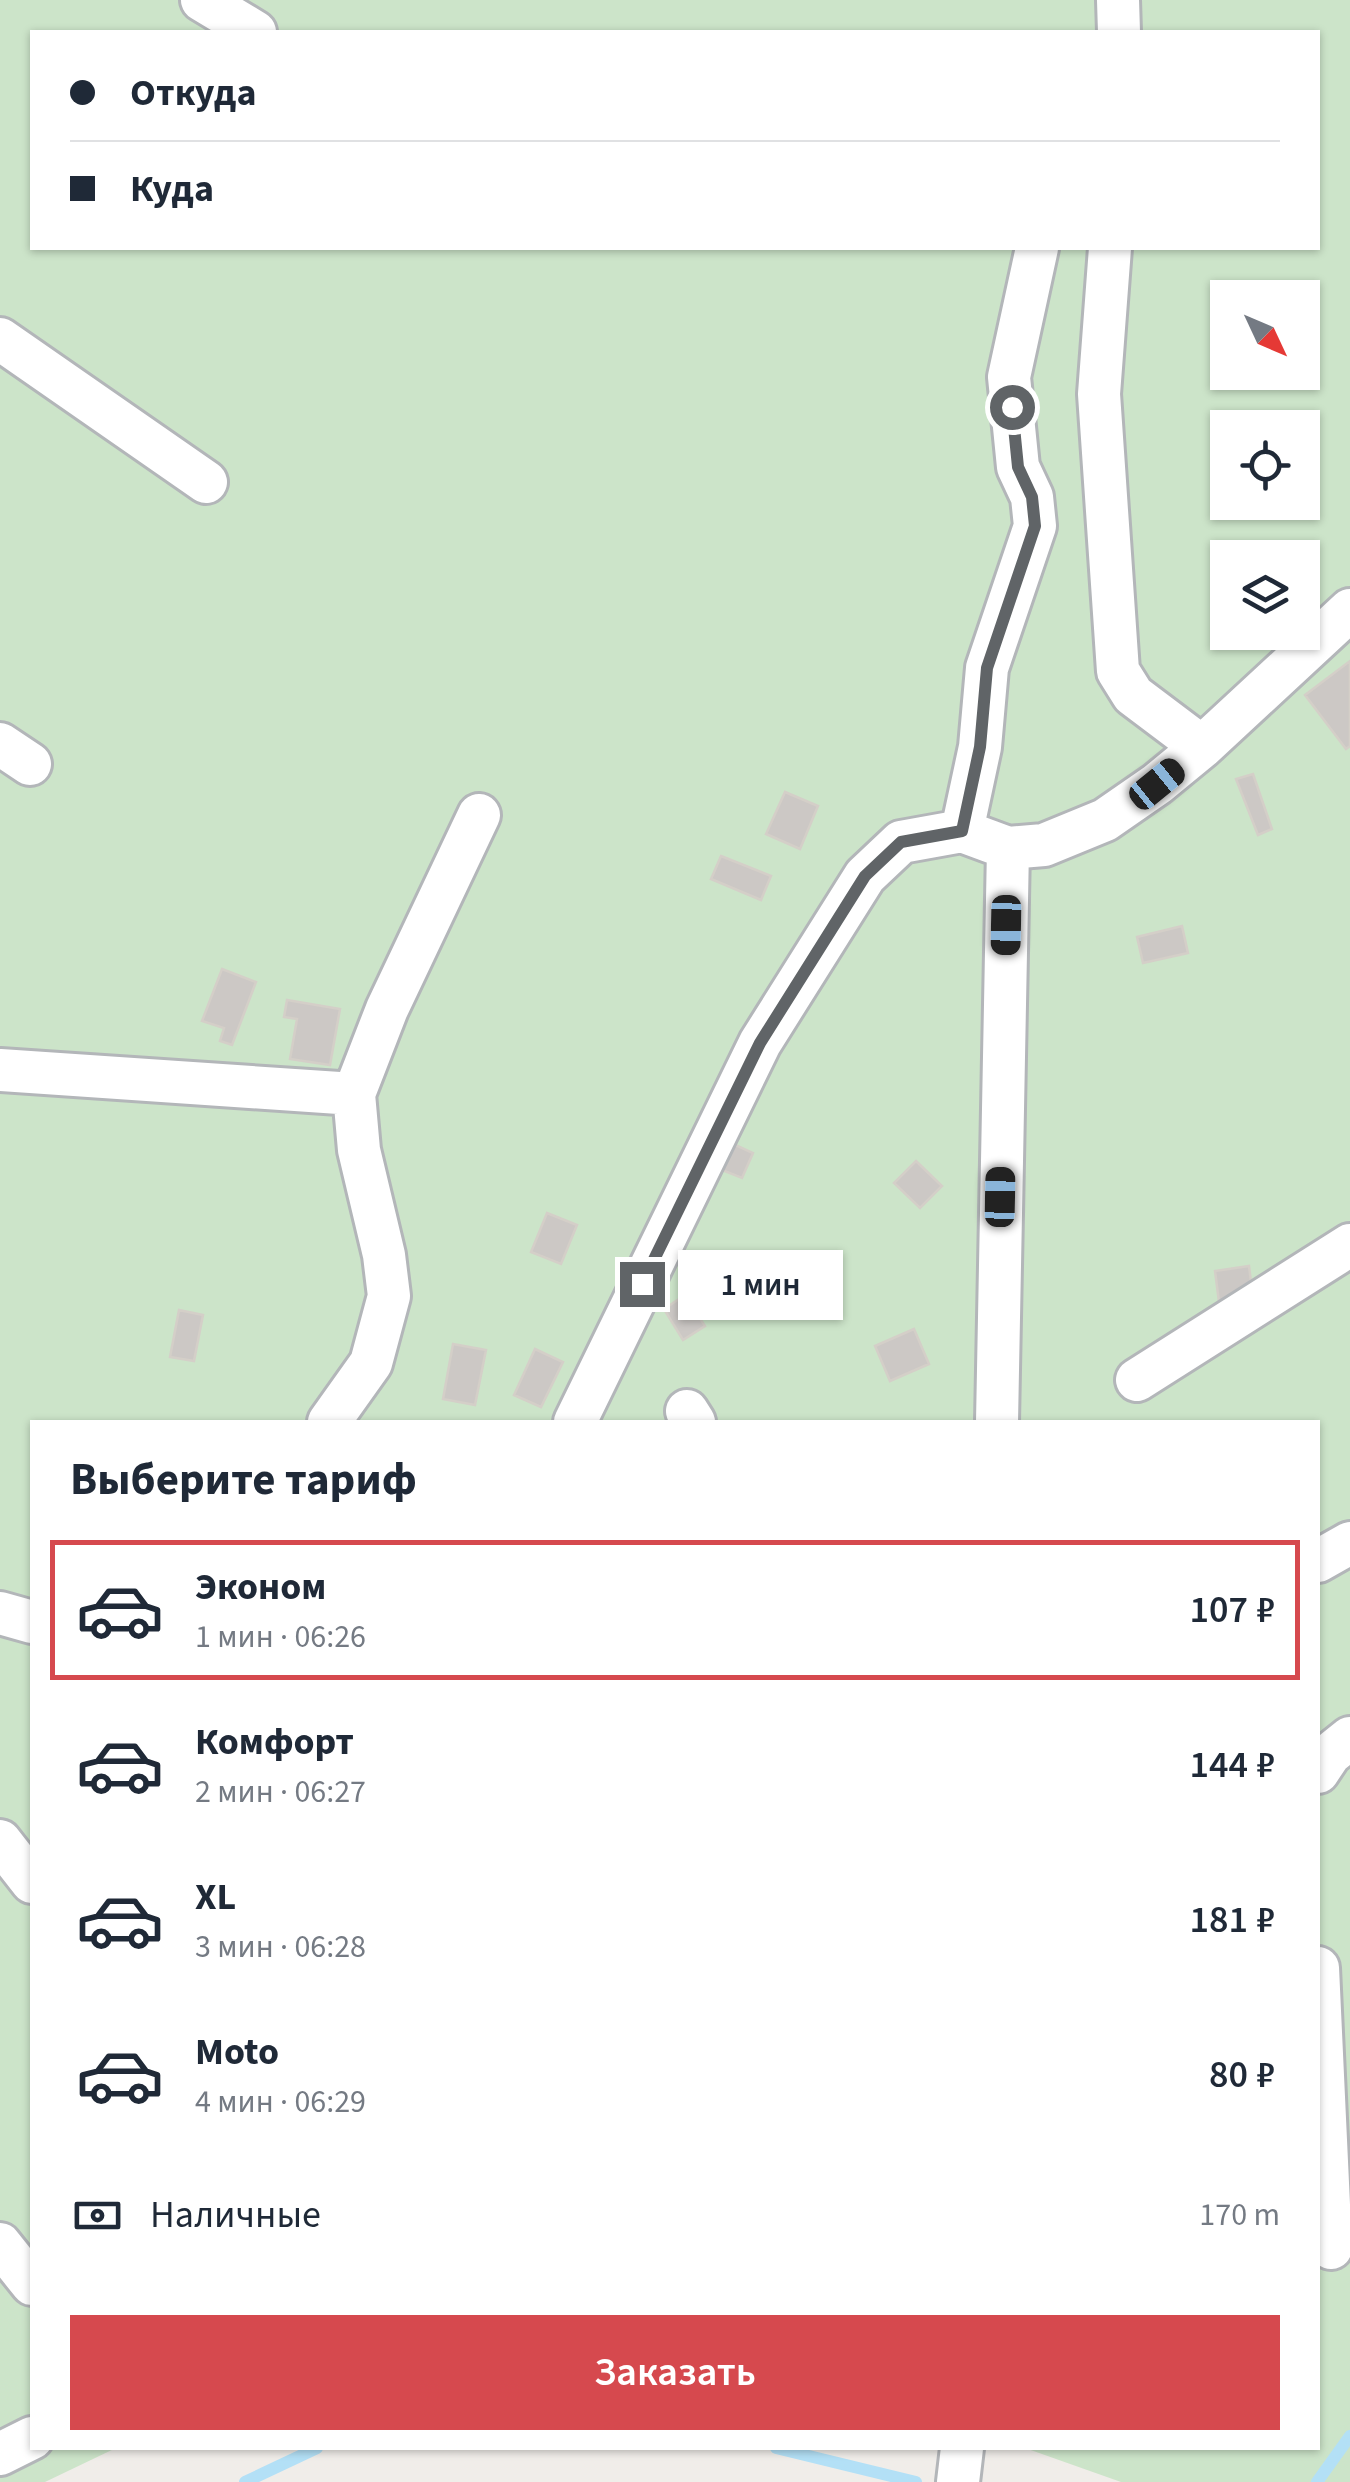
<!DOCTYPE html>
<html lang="ru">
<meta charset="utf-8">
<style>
body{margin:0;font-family:"Source Sans 3",sans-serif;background:#f2f2f3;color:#1f2937;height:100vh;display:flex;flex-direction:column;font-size:38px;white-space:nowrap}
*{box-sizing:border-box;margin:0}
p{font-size:32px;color:#747a83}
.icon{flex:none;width:55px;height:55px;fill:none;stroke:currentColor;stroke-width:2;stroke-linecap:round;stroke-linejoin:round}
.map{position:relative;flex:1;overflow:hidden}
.details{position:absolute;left:30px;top:1420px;width:1290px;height:1030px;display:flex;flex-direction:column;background:#fff;border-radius:0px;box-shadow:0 2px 8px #0004}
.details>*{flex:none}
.banner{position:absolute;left:30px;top:30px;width:1290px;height:220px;border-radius:0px;box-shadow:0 2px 8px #0004;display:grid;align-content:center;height:220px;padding:0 40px;background:#fff}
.needle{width:65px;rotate:134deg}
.tools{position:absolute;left:1210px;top:280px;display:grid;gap:20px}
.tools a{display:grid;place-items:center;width:110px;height:110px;border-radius:0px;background:#fff;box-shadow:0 2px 8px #0004;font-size:50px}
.end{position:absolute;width:45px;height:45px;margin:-22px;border:12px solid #606467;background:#fff;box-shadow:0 0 0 5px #fff}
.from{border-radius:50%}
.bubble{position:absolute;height:70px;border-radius:0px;background:#fff;box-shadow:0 2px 8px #0004;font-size:32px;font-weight:600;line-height:70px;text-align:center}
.car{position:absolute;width:30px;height:60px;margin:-30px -15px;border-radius:12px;box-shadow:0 0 8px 2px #0007;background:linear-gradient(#222 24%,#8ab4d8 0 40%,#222 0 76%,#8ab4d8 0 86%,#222 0)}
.banner b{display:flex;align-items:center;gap:35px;height:95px;font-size:38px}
.banner b+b{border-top:2px solid #e0e1e3}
.banner i{width:25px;height:25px;background:#1f2937}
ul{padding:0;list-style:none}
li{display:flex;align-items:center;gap:30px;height:140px;margin:0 20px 15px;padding:0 20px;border:5px solid transparent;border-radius:0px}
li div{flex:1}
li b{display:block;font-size:38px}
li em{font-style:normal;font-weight:600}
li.on{border-color:#d6494e}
li>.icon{width:90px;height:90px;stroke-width:1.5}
h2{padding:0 40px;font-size:45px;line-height:120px}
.pay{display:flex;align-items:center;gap:25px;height:110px;padding:0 40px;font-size:38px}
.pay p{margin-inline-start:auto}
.button{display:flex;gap:20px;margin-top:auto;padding:20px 40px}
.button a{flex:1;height:115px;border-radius:0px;background:#d6494e;color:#fff;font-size:40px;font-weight:600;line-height:115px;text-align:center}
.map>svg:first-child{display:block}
</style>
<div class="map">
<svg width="1350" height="2482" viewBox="0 0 1350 2482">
<rect width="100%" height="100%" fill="#f0ede9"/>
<path fill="#cce4c9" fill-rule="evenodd" d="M0,0H1350V2482H1121L1025,2448H1318V1422H32V2448H116L45,2482H0ZM32,32H1318V248H32ZM1228,298H1302V372H1228ZM1228,428H1302V502H1228ZM1228,558H1302V632H1228Z"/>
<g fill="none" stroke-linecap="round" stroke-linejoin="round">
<path stroke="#b3e0f6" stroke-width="12" d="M776,2448L916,2482
M245,2482L317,2448
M1317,2482L1350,2436"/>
</g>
<path fill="#ccc8c5" stroke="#d4cfc8" stroke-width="2.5" d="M1350,661V746L1346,749L1305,695Z
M1253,774L1272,829L1258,835L1236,779Z
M785,792L818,806L800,849L766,834Z
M721,856L771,876L761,900L711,879Z
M1182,926L1188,953L1143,963L1137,937Z
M222,969L256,982L232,1045L220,1041L224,1028L202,1021Z
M287,1000L340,1009L330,1065L290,1059L297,1019L284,1017Z
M729,1142L753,1153L742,1178L717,1168Z
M916,1161L942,1186L920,1208L894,1183Z
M547,1213L577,1225L561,1264L531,1252Z
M1249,1266L1252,1290L1235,1292L1236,1300L1219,1302L1215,1271Z
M685,1295L705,1326L683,1340L664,1309Z
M179,1310L203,1315L194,1361L170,1357Z
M914,1329L929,1364L890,1381L875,1346Z
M453,1344L486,1350L475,1405L443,1399Z
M535,1349L563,1362L541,1407L514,1395Z"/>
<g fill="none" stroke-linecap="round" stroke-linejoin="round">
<g stroke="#b3b6b9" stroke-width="48">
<path id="minor" d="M202,0L255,32
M1118,0L1119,32
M1110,248L1099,394L1118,671L1133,695L1202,747
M0,339L206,482
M0,744L30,764
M962,831L980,747L987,668L1035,526L1032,497L1018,467L1009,377L1037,248
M0,1070L354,1094L359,1150L384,1255L389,1296L371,1363L329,1422
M354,1094L387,1009L479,815
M1137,1380L1350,1245
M687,1411L694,1422
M575,1422L760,1043L865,876L901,842L962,831L1008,848L1044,845L1105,820L1157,784L1202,747L1350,610
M997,1422L1008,848
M1318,1561L1350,1543
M0,1613L32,1622
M1318,1772L1330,1754L1350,1738
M0,1841L32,1882
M1318,1968L1331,2248
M0,2244L32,2284
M0,2454L32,2438
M958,2482L962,2448"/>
</g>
<use href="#minor" stroke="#fff" stroke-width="42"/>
</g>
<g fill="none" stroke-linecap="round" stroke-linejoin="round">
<path stroke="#606467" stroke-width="12" d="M642,1284L760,1043L865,876L901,842L962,831L980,747L987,668L1035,526L1032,497L1018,467L1012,407"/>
</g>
</svg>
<div class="tools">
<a><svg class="needle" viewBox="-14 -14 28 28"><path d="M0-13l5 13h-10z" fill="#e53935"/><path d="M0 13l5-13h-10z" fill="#747a83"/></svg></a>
<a><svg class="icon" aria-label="locate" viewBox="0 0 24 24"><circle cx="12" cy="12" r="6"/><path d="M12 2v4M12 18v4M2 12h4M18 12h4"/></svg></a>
<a><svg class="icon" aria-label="layers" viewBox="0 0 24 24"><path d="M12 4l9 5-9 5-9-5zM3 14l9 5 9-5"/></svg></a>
</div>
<i class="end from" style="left:1012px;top:407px"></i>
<i class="end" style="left:642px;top:1284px"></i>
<div class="bubble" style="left:678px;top:1250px;width:165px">1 мин</div>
<i class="car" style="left:1157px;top:784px;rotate:51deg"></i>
<i class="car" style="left:1006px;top:925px;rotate:181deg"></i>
<i class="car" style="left:1000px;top:1197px;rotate:1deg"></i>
<div class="banner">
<b><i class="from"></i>Откуда</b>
<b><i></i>Куда</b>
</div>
<section class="details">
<h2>Выберите тариф</h2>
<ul>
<li class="on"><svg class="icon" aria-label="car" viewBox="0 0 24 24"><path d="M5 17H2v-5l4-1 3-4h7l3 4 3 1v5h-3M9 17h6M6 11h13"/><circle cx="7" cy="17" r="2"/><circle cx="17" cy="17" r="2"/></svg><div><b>Эконом</b><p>1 мин · 06:26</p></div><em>107 ₽</em></li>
<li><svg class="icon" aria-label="car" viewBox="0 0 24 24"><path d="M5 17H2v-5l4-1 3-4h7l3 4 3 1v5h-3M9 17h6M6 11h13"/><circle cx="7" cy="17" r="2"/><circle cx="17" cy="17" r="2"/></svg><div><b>Комфорт</b><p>2 мин · 06:27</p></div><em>144 ₽</em></li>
<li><svg class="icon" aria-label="car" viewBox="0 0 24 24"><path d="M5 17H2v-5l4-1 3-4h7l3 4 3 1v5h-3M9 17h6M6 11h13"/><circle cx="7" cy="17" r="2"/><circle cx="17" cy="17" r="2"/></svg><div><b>XL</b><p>3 мин · 06:28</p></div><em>181 ₽</em></li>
<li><svg class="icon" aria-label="car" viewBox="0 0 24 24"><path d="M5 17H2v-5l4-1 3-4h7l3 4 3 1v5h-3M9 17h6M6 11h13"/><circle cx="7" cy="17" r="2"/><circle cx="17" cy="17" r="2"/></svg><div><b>Moto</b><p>4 мин · 06:29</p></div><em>80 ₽</em></li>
</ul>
<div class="pay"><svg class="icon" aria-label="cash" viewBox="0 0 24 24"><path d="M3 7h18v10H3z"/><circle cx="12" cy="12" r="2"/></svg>Наличные<p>170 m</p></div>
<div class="button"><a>Заказать</a></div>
</section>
</div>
